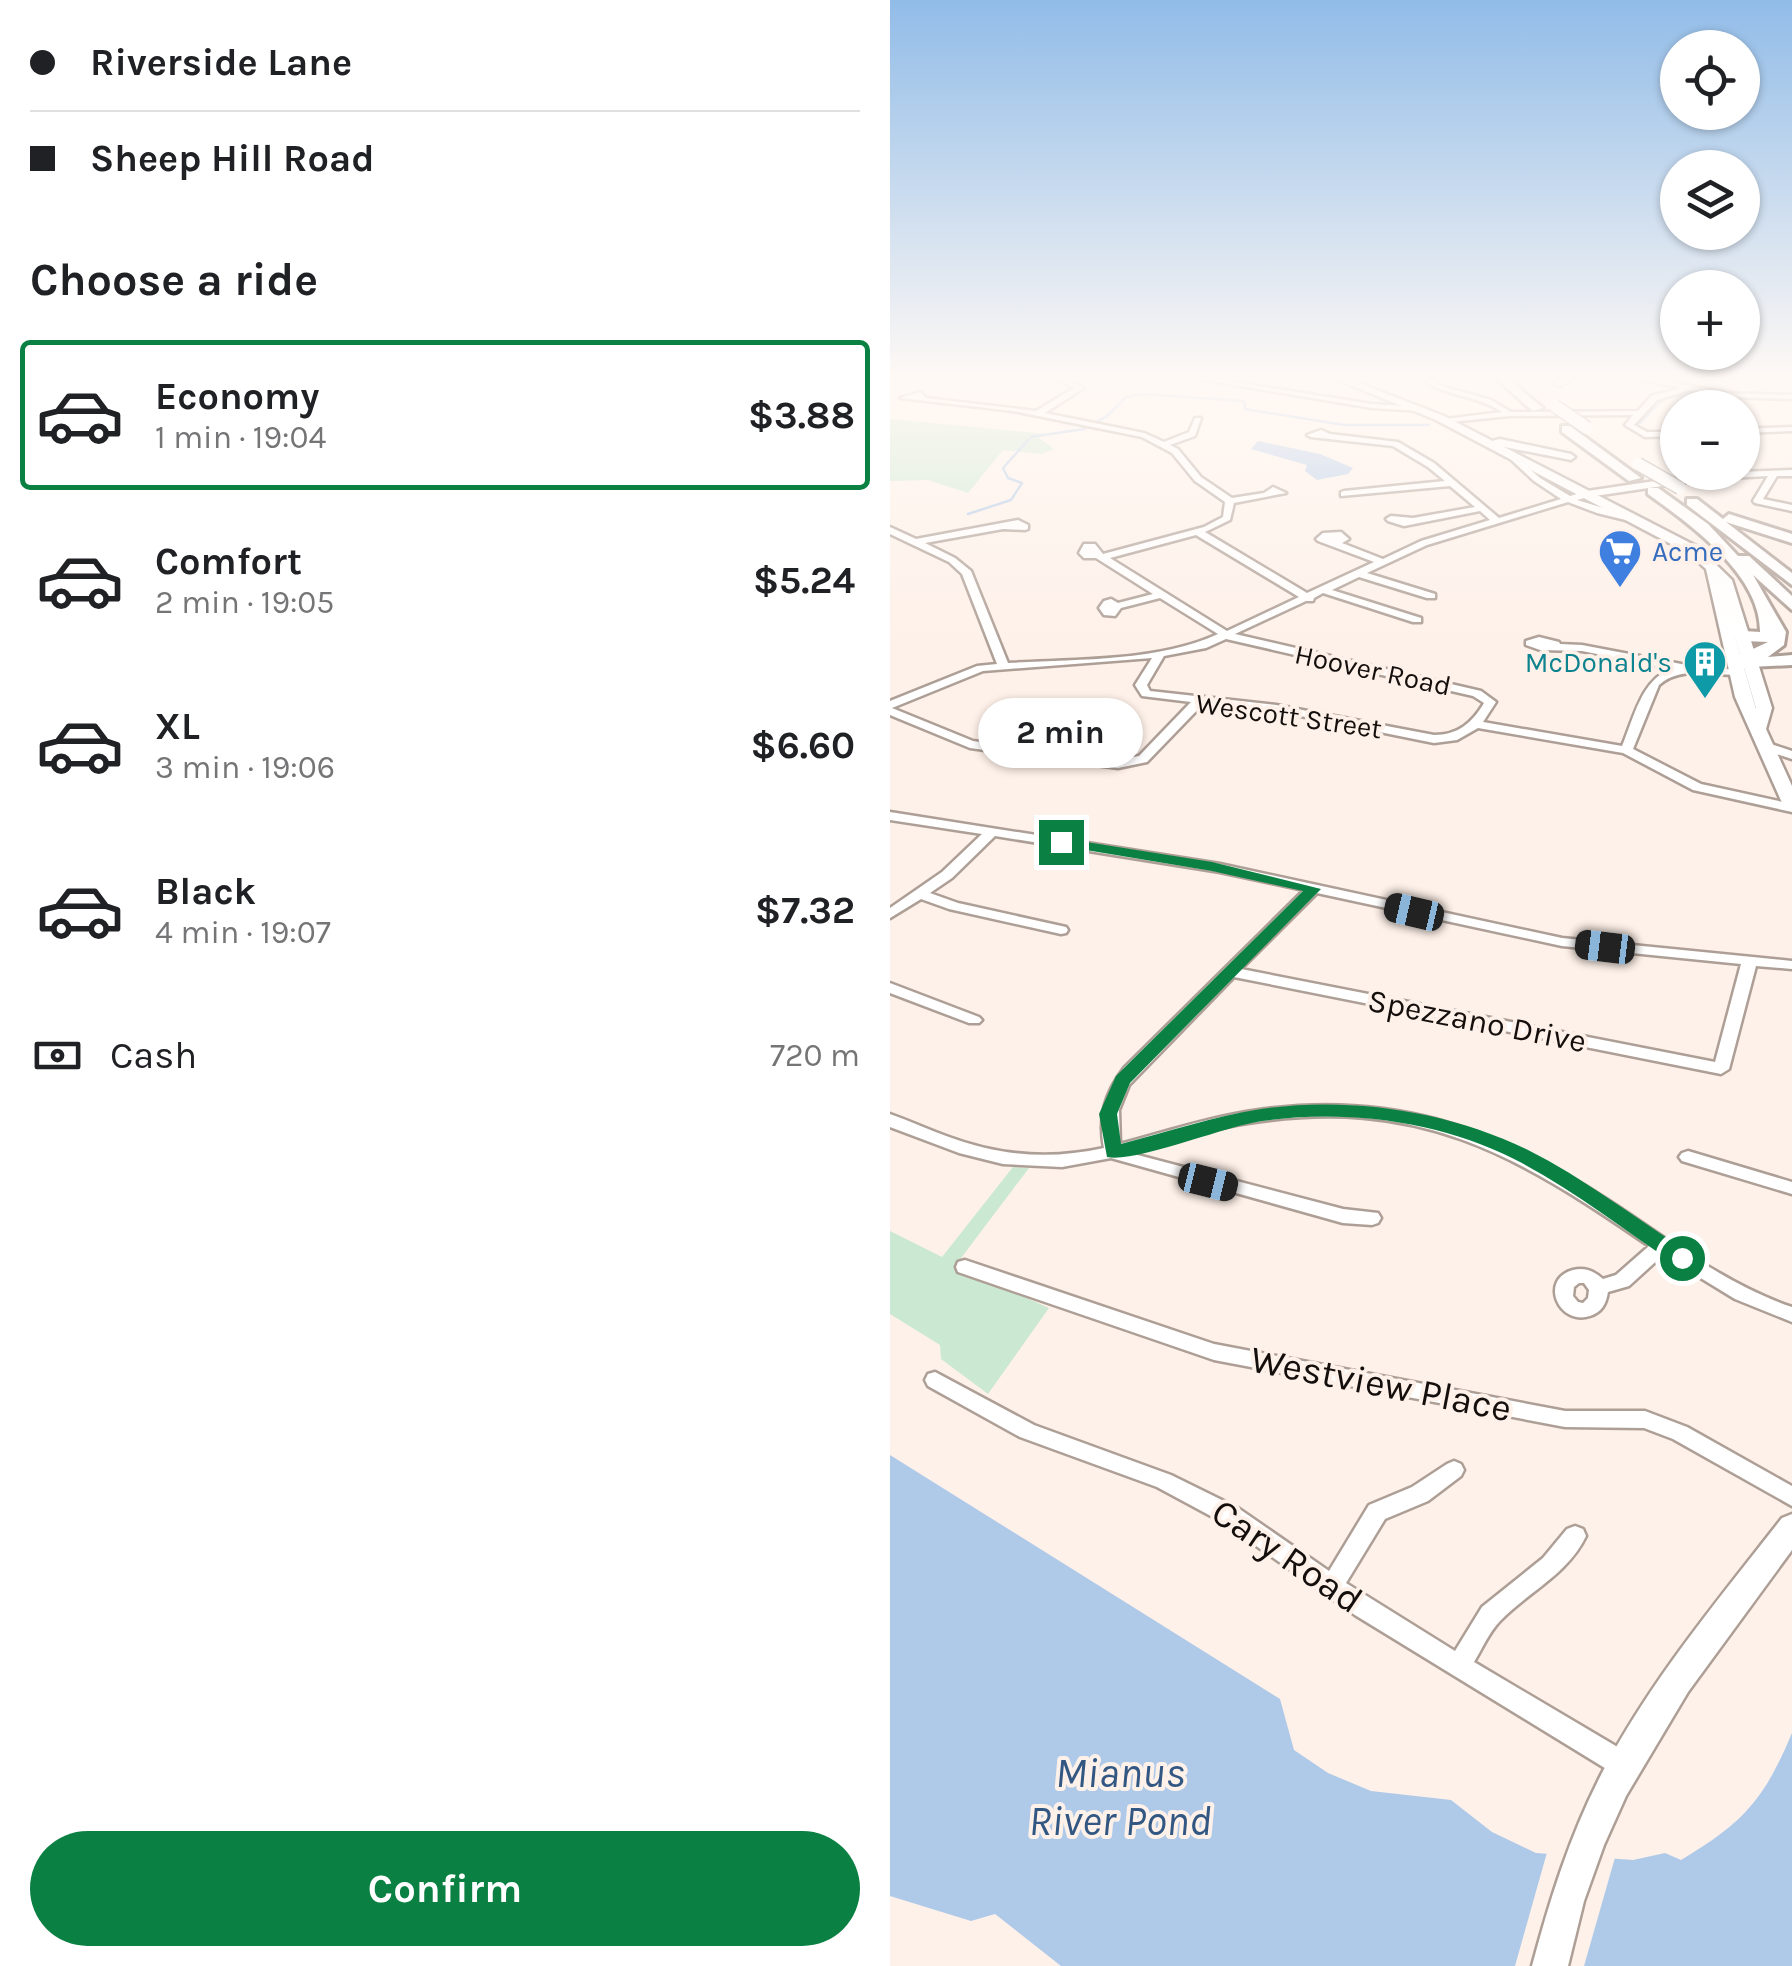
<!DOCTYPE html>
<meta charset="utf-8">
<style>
body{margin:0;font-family:Karla,sans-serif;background:#f6f6f6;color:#202124;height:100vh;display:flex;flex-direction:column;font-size:38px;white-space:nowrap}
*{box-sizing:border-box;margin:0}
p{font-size:32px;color:#757577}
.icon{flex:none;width:55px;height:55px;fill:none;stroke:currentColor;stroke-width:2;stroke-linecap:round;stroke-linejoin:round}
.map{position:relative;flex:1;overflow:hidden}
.details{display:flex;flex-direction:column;background:#fff;width:890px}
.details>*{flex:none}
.top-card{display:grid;align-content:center;height:220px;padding:0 30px;background:#fff}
.tools{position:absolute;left:770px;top:30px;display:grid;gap:20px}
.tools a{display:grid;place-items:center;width:100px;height:100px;border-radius:50%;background:#fff;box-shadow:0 2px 8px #0004;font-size:50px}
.end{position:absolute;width:45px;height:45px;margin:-22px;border:12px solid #0b8043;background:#fff;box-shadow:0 0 0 5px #fff}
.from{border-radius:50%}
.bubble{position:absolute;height:70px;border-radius:35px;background:#fff;box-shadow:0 2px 8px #0004;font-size:32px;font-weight:700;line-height:70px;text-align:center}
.car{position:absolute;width:30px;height:60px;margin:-30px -15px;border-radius:12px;box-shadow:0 0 8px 2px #0007;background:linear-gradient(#222 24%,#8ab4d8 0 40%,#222 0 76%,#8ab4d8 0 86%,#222 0)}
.top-card b{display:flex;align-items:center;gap:35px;height:95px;font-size:38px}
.top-card b+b{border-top:2px solid #e0e0e0}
.top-card i{width:25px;height:25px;background:#202124}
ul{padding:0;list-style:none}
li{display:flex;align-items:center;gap:30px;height:150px;margin:0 20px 15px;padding:0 10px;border:5px solid transparent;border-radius:10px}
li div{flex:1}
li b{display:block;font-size:38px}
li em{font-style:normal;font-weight:700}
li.on{border-color:#0b8043}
li>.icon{width:90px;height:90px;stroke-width:1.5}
h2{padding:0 30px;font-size:45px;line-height:120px}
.pay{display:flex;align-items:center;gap:25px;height:110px;padding:0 30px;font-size:38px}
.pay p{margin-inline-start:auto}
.action{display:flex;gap:20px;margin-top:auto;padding:20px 30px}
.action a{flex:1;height:115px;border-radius:60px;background:#0b8043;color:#fff;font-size:40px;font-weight:700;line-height:115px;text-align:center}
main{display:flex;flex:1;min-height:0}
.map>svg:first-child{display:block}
</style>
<main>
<section class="details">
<div class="top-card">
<b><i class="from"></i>Riverside Lane</b>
<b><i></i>Sheep Hill Road</b>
</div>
<h2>Choose a ride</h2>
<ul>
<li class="on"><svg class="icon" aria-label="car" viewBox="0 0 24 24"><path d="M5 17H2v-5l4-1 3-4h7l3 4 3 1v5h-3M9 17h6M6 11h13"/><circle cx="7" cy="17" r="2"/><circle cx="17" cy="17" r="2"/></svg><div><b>Economy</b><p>1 min · 19:04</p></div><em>$3.88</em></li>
<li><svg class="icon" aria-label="car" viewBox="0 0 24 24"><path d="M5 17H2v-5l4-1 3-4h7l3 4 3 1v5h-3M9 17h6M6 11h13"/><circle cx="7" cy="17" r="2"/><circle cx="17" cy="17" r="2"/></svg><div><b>Comfort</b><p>2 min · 19:05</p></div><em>$5.24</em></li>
<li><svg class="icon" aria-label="car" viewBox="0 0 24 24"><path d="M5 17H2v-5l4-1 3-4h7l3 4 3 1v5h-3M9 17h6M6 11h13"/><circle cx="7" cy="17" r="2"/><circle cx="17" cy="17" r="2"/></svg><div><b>XL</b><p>3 min · 19:06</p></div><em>$6.60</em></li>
<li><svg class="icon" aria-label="car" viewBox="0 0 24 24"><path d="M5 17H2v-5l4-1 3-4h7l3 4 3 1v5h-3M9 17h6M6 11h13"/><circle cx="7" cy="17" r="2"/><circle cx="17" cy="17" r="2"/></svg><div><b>Black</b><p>4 min · 19:07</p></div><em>$7.32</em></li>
</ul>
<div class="pay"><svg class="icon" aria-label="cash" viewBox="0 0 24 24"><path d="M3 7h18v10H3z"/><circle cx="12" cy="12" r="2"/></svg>Cash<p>720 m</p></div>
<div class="action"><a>Confirm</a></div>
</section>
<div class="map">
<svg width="902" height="1966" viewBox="0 0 902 1966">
<rect width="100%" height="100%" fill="#fef1e9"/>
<path fill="#cae8d2" d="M0,419L157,434L148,437L164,449L151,454L113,450L78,493L38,480L0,481Z
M123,1167L139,1168L65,1266L159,1308L98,1394L51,1359L50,1345L0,1314V1231L52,1257Z"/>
<path fill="#afc9e9" d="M368,441L430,454L463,468L458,474L427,480L415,471L417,465L361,449Z
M0,1455L390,1699L404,1750L438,1773L481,1791L561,1800L602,1832L646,1853L743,1860L775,1853L791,1860C853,1823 874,1800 902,1733V1966H171L105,1914L81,1921L0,1896Z"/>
<path fill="#fef1e9" d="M658,1849L726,1854L694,1966H625Z"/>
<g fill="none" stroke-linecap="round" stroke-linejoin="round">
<path stroke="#afc9e9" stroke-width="2.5" d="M867,393L902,394
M750,423L774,398L814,392
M78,514L121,500L132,483L118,478L113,468L141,437L194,429L217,416L236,397L252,394L354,401L355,409L454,425H539"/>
<g stroke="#ae9f96" stroke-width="5">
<path id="minor" d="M158,376H167L194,388L155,413L254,433L274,442L299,432L305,418H311L305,436L280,445L288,449L311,477L342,498L374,493L383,487L396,493L344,503L340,520L315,532L417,593L484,562L428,541L426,539L433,533L451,532L459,539L452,543L493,559L531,541L600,520L590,511L514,526L498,521L496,519L501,516L523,518L585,507L560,486L451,496V492L454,491L555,481L538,467L503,446L421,437L417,435L431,430L440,434L508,442L544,463L609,518L671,499L644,481L614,453L618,450L650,478L680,496L697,491L819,473L902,470V476H887L873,499L902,505V511L865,503L863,501L878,476L819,479L698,497L687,500L753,520L748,523L707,513L678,502L537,545L477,573L545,594V598H537L469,577L442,590L531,618V622H523L433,593L424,598L423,601H416L345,634L591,691L606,702L593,722L732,746C744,718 751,680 781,669L692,651L650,650L636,645V641L649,637L669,642L670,644L692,645L807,667L850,670V674L846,675C819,675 791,666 769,685L743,749L811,784L902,804V812L803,790L733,753L588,728L567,740L544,743L386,711L313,704L257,762L228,768L80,748L0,715V701L87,666L107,664L72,574L59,562L0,534V527L26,539L128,520L138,525V529L135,530L113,529L35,543L65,558L81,571L118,663C184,659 268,662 328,634L270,598L231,608L225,616L214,615L209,608L214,601L221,599L228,603L263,594L206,558H194L189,553L194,544H205L213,554L314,527L333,517L335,502L305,481L282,453L252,437L123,411L10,398L31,392L36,398L146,411L184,388ZM306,535L409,597L337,631L220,558ZM336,639L583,696L594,703C582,723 568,735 544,735L386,705L260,691L257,685L274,656L316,648ZM262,658L245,685L252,696L301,702L249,756L228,760L83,741L2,708L93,671Z
M291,376H306L482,404L531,407L535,409L531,411L482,408Z
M528,376H536L555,387L601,400L621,412L748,411L761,396L792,388L742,378L739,376H751L836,393L902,395V399L836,397L799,390L767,400L744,425L757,432H788V436L755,437L735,425L743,415L619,416L552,423V419H555L612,412C586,394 552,397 528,376Z
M678,376H687L671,386L664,384Z
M902,427V431L852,433V429Z
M610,439L681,454L685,457L681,460L594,443Z
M875,742L902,751V759L871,749V743Z
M0,812L330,864L672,938L902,961V969L866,966L839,1069L831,1074L344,977L239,1085L229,1110L230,1144C272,1133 313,1119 356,1112C495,1089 602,1125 718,1200C777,1238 834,1284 902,1307V1322L845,1299L773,1255L739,1286L718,1292C716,1304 712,1312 700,1316C668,1326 649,1279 683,1270C695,1267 704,1271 713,1279L726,1275L759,1246C625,1153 527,1096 358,1123C318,1129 279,1142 240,1153L453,1209L488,1213L491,1218L488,1223L482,1225L453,1223L221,1158L172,1167L113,1164L69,1153L0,1127V1114C20,1121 39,1130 59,1137C110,1156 160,1160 214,1148C208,1117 215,1093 234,1068L414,890L330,872L105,836L62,878L40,893L68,903L176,927L178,930L176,933L171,934L59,909L31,899L0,918V908L52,872L92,834L0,820ZM427,893L672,946L851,964L825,1062L351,969ZM689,1283H694L699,1290L698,1298L693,1303L688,1302L683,1296L684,1287Z
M0,983L89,1017L92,1020L89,1023H79L0,993Z
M798,1151L902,1182V1194L792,1161L789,1157L792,1153Z
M75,1260L324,1344L675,1411H755L797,1427L902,1486V1506L783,1439L754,1428L675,1427L324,1360L68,1272L66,1267L68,1262Z
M45,1372L144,1425L281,1475L348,1508L439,1571L479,1505L522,1487L557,1464L564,1461L571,1464L574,1470L571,1476L538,1501L495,1519L456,1583L565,1651L592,1607L653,1558L677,1529L685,1526L693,1529L696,1536C678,1574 638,1592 610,1621C599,1632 592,1649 584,1662L741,1755L744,1764L741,1773L732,1776L723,1773L465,1615L332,1522L267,1487L130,1437L38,1386L35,1380L38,1374Z"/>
</g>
<g stroke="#ae9f96" stroke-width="5">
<path id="major" d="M438,376H451L554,416L808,547L842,580L882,708L876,729L902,786V810L893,805L845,697L816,569L798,553L546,420ZM843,630L866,708V709Z
M902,1514V1550L798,1692L736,1796L714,1845L694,1901L678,1966H642C660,1899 680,1835 712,1773C760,1681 828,1600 892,1518Z"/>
</g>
<g stroke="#ae9f96" stroke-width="6">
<path id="highway" d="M603,376H614L653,408L643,411Z
M672,426H680L751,478L739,481L672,432Z
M758,488H768L818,524L848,556H859L902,596V610L863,575L896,632L894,645L878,657L902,655V665L839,668V660L878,642L854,641L846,636L854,631L870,632C871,575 801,525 758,494Z
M797,499H807L833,519L839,514L902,534V543L836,522L902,573V585L797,505Z"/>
</g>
<use href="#minor" fill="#fff" fill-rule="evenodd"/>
<use href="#major" fill="#fff" fill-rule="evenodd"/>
<use href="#highway" fill="#fff" fill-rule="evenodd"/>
<g stroke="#ae9f96" stroke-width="15" stroke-linecap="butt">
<path id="highway-bridge" d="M665,406L697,428
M748,464L790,488"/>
</g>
<use href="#highway-bridge" stroke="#fff" stroke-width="12"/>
</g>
<linearGradient id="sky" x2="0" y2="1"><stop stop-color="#91bce8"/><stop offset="0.58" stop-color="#fff9f5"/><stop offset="1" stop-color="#fff9f5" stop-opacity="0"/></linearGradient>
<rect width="902" height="651" fill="url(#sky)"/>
<path fill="#0b8043" d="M171,838L322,862L431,889L240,1083L227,1114L231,1144C277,1132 325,1116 371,1109C459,1096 559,1111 638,1150C694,1178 746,1219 799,1252V1263H784C732,1229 680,1187 624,1159C549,1121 456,1109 372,1121C335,1126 246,1163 217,1157L209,1114L226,1076L413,891L322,871L166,845Z"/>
<defs>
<g id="supermarket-pin" transform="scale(2.25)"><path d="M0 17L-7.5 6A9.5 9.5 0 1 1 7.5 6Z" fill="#3f7fe0" stroke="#fef1e9"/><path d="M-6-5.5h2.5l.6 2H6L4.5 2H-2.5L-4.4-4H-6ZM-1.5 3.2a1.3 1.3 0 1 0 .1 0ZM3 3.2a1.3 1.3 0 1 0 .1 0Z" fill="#fff"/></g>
<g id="building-pin" transform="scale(2.25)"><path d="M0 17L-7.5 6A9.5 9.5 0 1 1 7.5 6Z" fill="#0f9aa8" stroke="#fef1e9"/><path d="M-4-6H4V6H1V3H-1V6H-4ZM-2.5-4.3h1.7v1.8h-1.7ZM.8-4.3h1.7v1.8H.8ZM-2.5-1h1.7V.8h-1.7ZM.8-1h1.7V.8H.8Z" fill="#fff"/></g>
</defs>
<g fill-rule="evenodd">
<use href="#supermarket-pin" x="730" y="551"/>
<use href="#building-pin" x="815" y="662"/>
</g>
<g text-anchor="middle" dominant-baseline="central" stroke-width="8" stroke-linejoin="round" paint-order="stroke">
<g font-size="28" fill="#366cbe" stroke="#fef1e9" text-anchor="start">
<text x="762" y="551">Acme</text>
</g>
<g font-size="28" fill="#0d838f" stroke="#fef1e9" text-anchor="end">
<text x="782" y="662">McDonald's</text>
</g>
<g font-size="28" fill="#140f0c" stroke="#fef1e9">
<text transform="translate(483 670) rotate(12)">Hoover Road</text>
<text transform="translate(399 716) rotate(8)">Wescott Street</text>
</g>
<g font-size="32" fill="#140f0c" stroke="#fef1e9">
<text transform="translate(587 1021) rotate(11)">Spezzano Drive</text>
</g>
<g font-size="38" fill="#140f0c" stroke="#fef1e9">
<text transform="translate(491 1384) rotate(11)">Westview Place</text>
<text transform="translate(397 1556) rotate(34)">Cary Road</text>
</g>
<g font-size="42" font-style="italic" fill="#325783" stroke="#fef1e9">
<text x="230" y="1773">Mianus<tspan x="230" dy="48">River Pond</tspan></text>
</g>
</g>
</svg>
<div class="tools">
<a><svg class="icon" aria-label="locate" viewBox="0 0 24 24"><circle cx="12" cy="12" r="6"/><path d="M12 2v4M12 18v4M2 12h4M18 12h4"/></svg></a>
<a><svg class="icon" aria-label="layers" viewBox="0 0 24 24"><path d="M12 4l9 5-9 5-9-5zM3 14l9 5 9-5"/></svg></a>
<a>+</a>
<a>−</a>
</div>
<i class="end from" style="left:792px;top:1258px"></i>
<i class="end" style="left:171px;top:842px"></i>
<div class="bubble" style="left:88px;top:698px;width:165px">2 min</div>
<i class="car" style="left:524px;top:912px;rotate:283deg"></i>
<i class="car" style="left:715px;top:947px;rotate:277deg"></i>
<i class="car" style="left:318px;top:1182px;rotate:104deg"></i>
</div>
</main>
